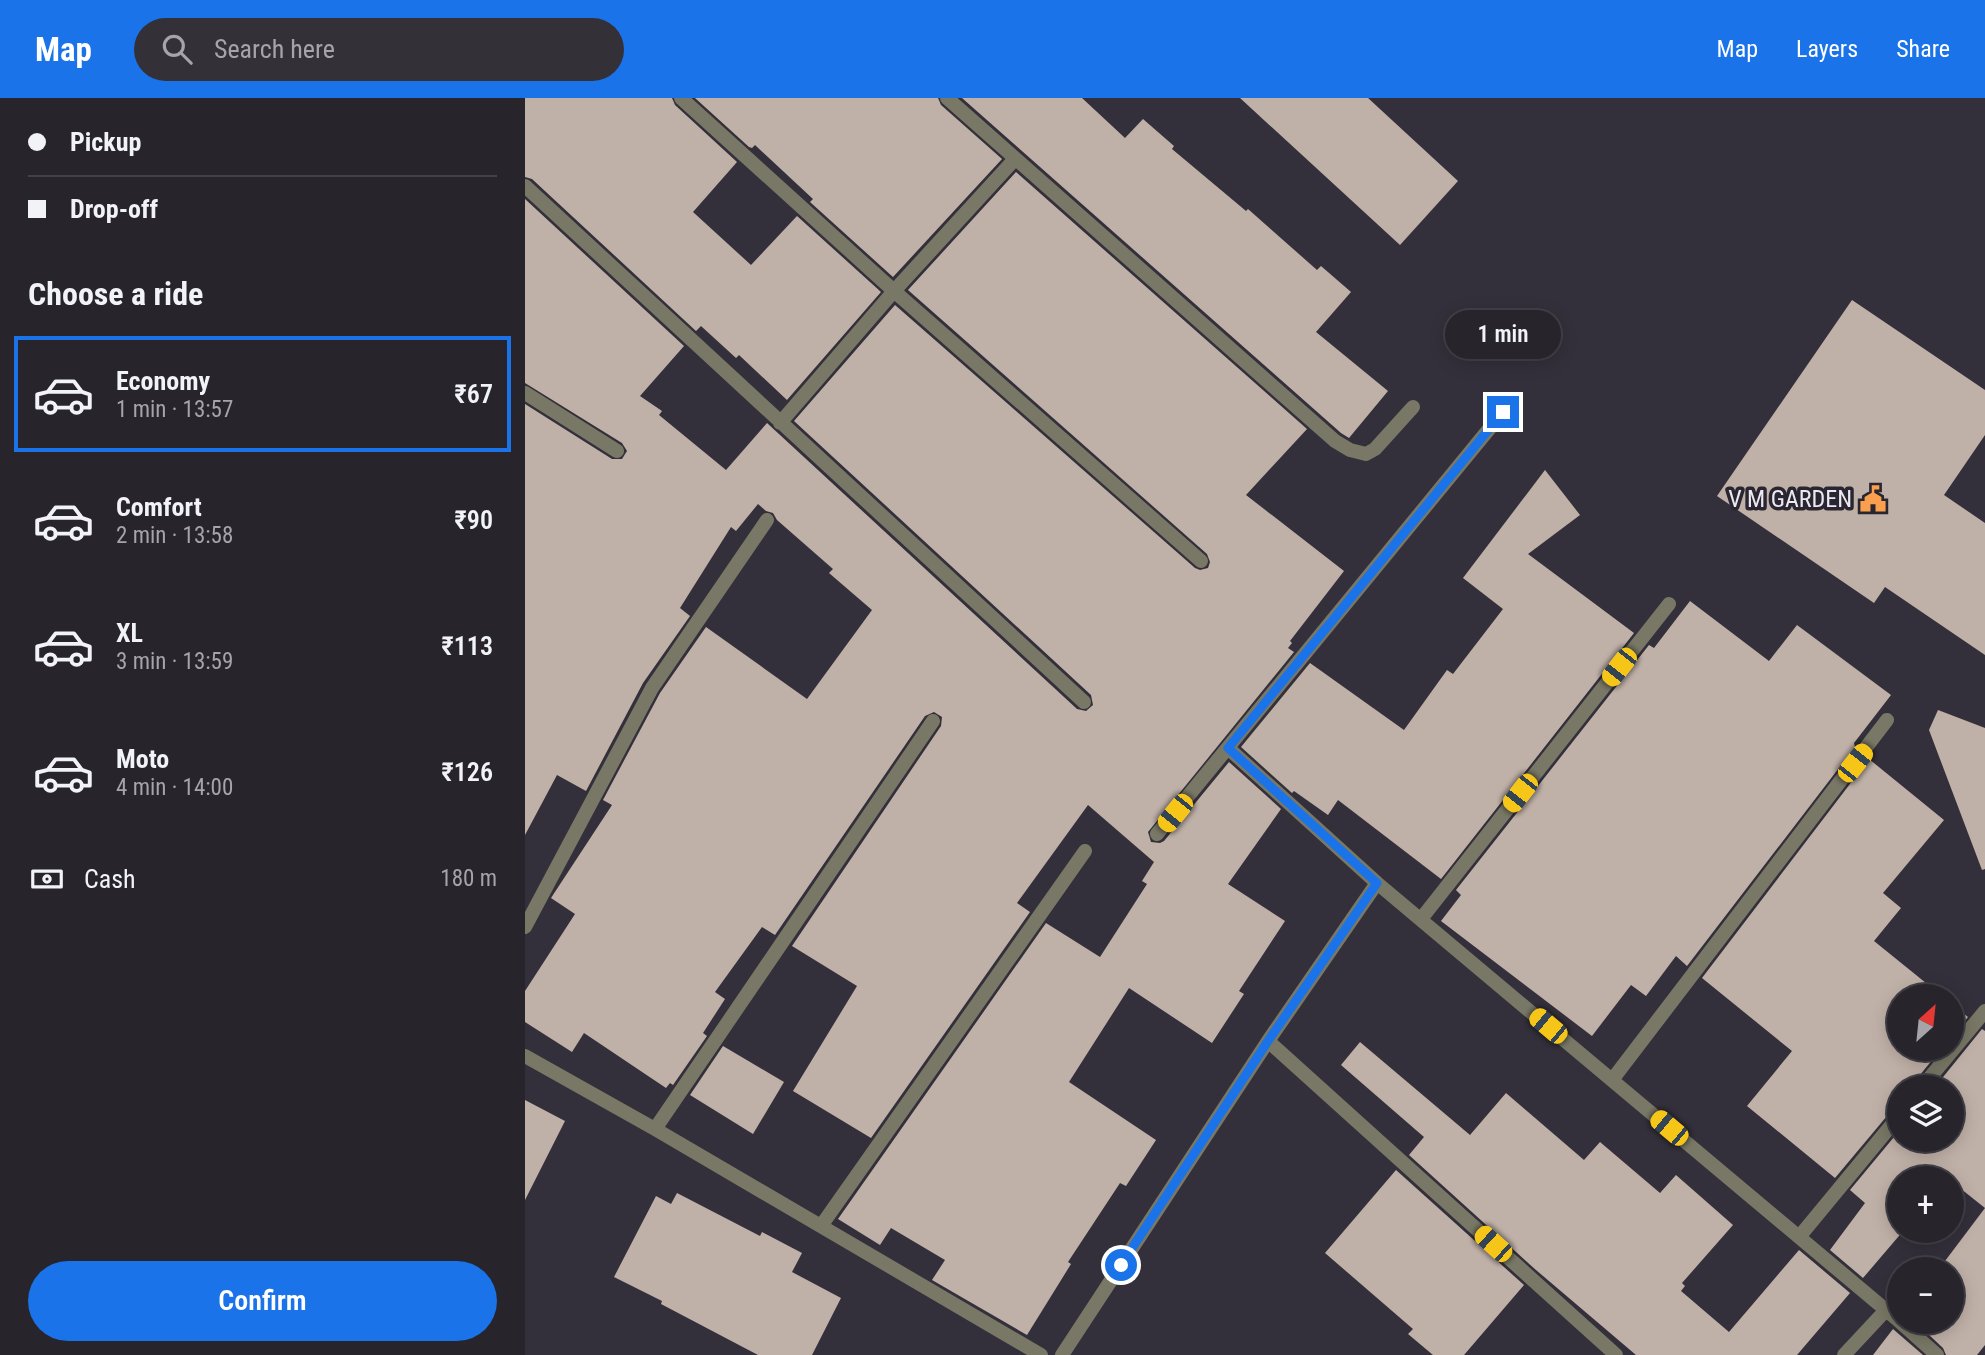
<!DOCTYPE html>
<meta charset="utf-8">
<style>
body{margin:0;font-family:"Roboto Condensed",sans-serif;background:#333038;color:#f1f3f6;height:100vh;display:flex;flex-direction:column;font-size:26px;white-space:nowrap}
*{box-sizing:border-box;margin:0}
p{font-size:23px;color:#a4a4a9}
.icon{flex:none;width:38px;height:38px;fill:none;stroke:currentColor;stroke-width:2;stroke-linecap:round;stroke-linejoin:round}
.map{position:relative;flex:1;overflow:hidden}
.side{display:flex;flex-direction:column;background:#27242c;width:525px}
.side>*{flex:none}
.hud{display:grid;align-content:center;height:154px;padding:0 28px;background:#27242c}
.needle{width:46px;rotate:27deg}
.fabs{position:absolute;left:1362px;top:886px;display:grid;gap:14px}
.fabs a{display:grid;place-items:center;width:77px;height:77px;border-radius:50%;background:#27242c;box-shadow:0 4px 18px #0003,0 0 0 2px #434148;font-size:35px}
.end{position:absolute;width:32px;height:32px;margin:-16px;border:9px solid #1a73e8;background:#fff;box-shadow:0 0 0 4px #fff}
.from{border-radius:50%}
.bubble{position:absolute;height:49px;border-radius:24px;background:#27242c;box-shadow:0 4px 18px #0003,0 0 0 2px #434148;font-size:23px;font-weight:600;line-height:49px;text-align:center}
.car{position:absolute;width:21px;height:42px;margin:-21px -10px;border-radius:9px;box-shadow:0 0 5px 2px #0007;background:linear-gradient(#f5c518 24%,#345 0 40%,#f5c518 0 76%,#345 0 86%,#f5c518 0)}
.hud b{display:flex;align-items:center;gap:24px;height:66px;font-size:26px}
.hud b+b{border-top:2px solid #434148}
.hud i{width:18px;height:18px;background:#f1f3f6}
ul{padding:0;list-style:none}
li{display:flex;align-items:center;gap:21px;height:116px;margin:0 14px 10px;padding:0 14px;border:4px solid transparent;border-radius:0px}
li div{flex:1}
li b{display:block;font-size:26px}
li em{font-style:normal;font-weight:600}
li.current{border-color:#1a73e8}
li>.icon{width:63px;height:63px;stroke-width:1.5}
h2{padding:0 28px;font-size:32px;line-height:84px}
.pay{display:flex;align-items:center;gap:18px;height:77px;padding:0 28px;font-size:26px}
.pay p{margin-inline-start:auto}
.primary-button{display:flex;gap:14px;margin-top:auto;padding:14px 28px}
.primary-button a{flex:1;height:80px;border-radius:42px;background:#1a73e8;color:#fff;font-size:28px;font-weight:600;line-height:80px;text-align:center}
header{display:flex;align-items:center;gap:42px;box-sizing:border-box;height:98px;padding:0 35px;background:#1a73e8;color:#fff}
header strong{font-size:33px}
nav{display:flex;gap:38px;margin-inline-start:auto;font-size:24px}
.search{width:490px;height:63px;background:#333038;display:flex;align-items:center;gap:18px;box-sizing:border-box;padding:0 24px;border-radius:38px;color:#a4a4a9;font-size:26px}
main{display:flex;flex:1;min-height:0}
.map>svg:first-child{display:block}
</style>
<header>
<strong>Map</strong>
<div class="search"><svg class="icon" aria-label="search" viewBox="0 0 24 24"><circle cx="10" cy="10" r="6"/><path d="M15 15l6 6"/></svg>Search here</div>
<nav><a>Map</a><a>Layers</a><a>Share</a></nav>
</header>
<main>
<section class="side">
<div class="hud">
<b><i class="from"></i>Pickup</b>
<b><i></i>Drop-off</b>
</div>
<h2>Choose a ride</h2>
<ul>
<li class="current"><svg class="icon" aria-label="car" viewBox="0 0 24 24"><path d="M5 17H2v-5l4-1 3-4h7l3 4 3 1v5h-3M9 17h6M6 11h13"/><circle cx="7" cy="17" r="2"/><circle cx="17" cy="17" r="2"/></svg><div><b>Economy</b><p>1 min · 13:57</p></div><em>₹67</em></li>
<li><svg class="icon" aria-label="car" viewBox="0 0 24 24"><path d="M5 17H2v-5l4-1 3-4h7l3 4 3 1v5h-3M9 17h6M6 11h13"/><circle cx="7" cy="17" r="2"/><circle cx="17" cy="17" r="2"/></svg><div><b>Comfort</b><p>2 min · 13:58</p></div><em>₹90</em></li>
<li><svg class="icon" aria-label="car" viewBox="0 0 24 24"><path d="M5 17H2v-5l4-1 3-4h7l3 4 3 1v5h-3M9 17h6M6 11h13"/><circle cx="7" cy="17" r="2"/><circle cx="17" cy="17" r="2"/></svg><div><b>XL</b><p>3 min · 13:59</p></div><em>₹113</em></li>
<li><svg class="icon" aria-label="car" viewBox="0 0 24 24"><path d="M5 17H2v-5l4-1 3-4h7l3 4 3 1v5h-3M9 17h6M6 11h13"/><circle cx="7" cy="17" r="2"/><circle cx="17" cy="17" r="2"/></svg><div><b>Moto</b><p>4 min · 14:00</p></div><em>₹126</em></li>
</ul>
<div class="pay"><svg class="icon" aria-label="cash" viewBox="0 0 24 24"><path d="M3 7h18v10H3z"/><circle cx="12" cy="12" r="2"/></svg>Cash<p>180 m</p></div>
<div class="primary-button"><a>Confirm</a></div>
</section>
<div class="map">
<svg width="1460" height="1257" viewBox="0 0 1460 1257">
<rect width="100%" height="100%" fill="#34303b"/>
<path fill="#c0b1a8" d="M0,0H147L150,7L212,64L168,114L226,167L272,118L356,194L255,310L262,302L214,257L211,260L176,228L171,233L7,81L0,79Z
M170,0H413L416,7L477,61L368,179L285,104L288,101L230,47L227,50L224,49Z
M437,0H557L600,40L618,21L649,48L647,51L721,113L723,111L792,172L796,168L826,194L791,234L863,293L824,340L816,335Z
M715,0H843L933,83L875,147Z
M491,74L782,331L721,397L819,473L765,543L767,545L763,550L769,554L623,734L626,744L635,745L639,743L704,664L756,711L703,786L760,823L714,893L719,896L687,945L604,890L544,984L631,1042L601,1088L595,1085L543,1164L546,1166L502,1237L407,1182L420,1162L366,1130L355,1147L313,1121L521,825L575,859L622,786L617,783L629,764L563,707L492,805L505,814L346,1040L268,993L332,888L267,848L416,628L417,619L409,614L400,618L250,837L237,829L190,894L200,901L178,935L182,938L148,987L145,985L141,990L59,935L47,954L0,924V893L50,816L26,800L87,707L78,702L135,595L181,529L282,601L347,512L304,475L308,471L252,422L248,415L241,413L233,406L211,433L206,429L155,510L165,518L118,585L61,693L32,677L0,737V306L87,361H97L102,353L97,345L0,285V101L159,248L115,298L137,313L134,317L201,372L242,325L552,611L561,613L568,607L566,597L269,323L370,207L670,470L675,472L683,470L685,464L682,456L383,192Z
M1327,202L1460,292V337L1419,397L1460,425V557L1360,489L1349,505L1192,398Z
M1020,372L1055,417L1003,456L1109,535L916,781L813,702L803,717L769,693L767,695L716,649L785,565L879,632L922,572L928,576L978,511L938,480Z
M1165,503L1244,563L1272,527L1366,597L1329,645L1330,649L1162,868L1151,858L1121,898L1106,887L1067,938L916,823L936,797L931,792L1124,547L1129,550Z
M1413,612L1460,630V771L1457,772L1404,632Z
M1344,661L1419,722L1358,795L1376,810L1349,843L1417,898H1374V950H1417L1390,983L1388,989H1374V1009L1367,1012L1310,1080L1222,1008L1267,953L1177,880Z
M1426,906L1443,919L1426,939Z
M1457,931L1460,933V1247L1452,1257H1421L1418,1250L1389,1223H1426V1171H1414L1460,1110L1426,1083V1080H1374V1132H1379L1338,1180L1305,1152L1340,1105L1325,1092L1374,1033V1041H1426V989H1410Z
M835,944L945,1037L981,995L1059,1062L1075,1044L1135,1095L1151,1077L1208,1127L1157,1185L1160,1188L1156,1193L1204,1234L1274,1152L1325,1195L1272,1257H1111L1011,1172L884,1057L899,1039L816,967Z
M198,948L259,984L228,1036L165,997Z
M0,1002L40,1023L0,1102Z
M871,1072L999,1187L939,1257H908L883,1236L888,1231L800,1155Z
M152,1095L235,1138L237,1134L277,1155L267,1174L316,1200L287,1257H233L136,1206L137,1203L89,1179L131,1098L146,1106Z
M1368,1231L1398,1257H1348Z"/>
<g fill="none" stroke-linecap="round" stroke-linejoin="round">
<path stroke="#797866" stroke-width="14" d="M156,0L369,193L676,463
M422,0L810,343L825,352L841,356L850,351L888,309
M0,88L559,604
M0,295L92,353
M255,325L369,193L489,62
M703,650L852,785L1374,1223
M632,736L978,314
M896,821L1144,506
M0,829L127,590L242,422
M743,943L1091,1257
M0,958L130,1031L516,1257
M1087,982L1362,622
M1397,989L1460,913
M130,1031L408,623
M296,1128L560,753
M1274,1139L1374,1018
M1374,1223L1412,1257
M537,1257L743,943L852,785
M1319,1257L1361,1212"/>
</g>
<g fill="none" stroke-linecap="round" stroke-linejoin="round">
<path stroke="#1a73e8" stroke-width="9" d="M596,1167L743,943L852,785L703,650L978,314"/>
</g>
<defs>
<g id="civic-bare" transform="scale(2.1)"><path d="M-.6-6.5H3V-4.5H.6V-3L4-1V1h2V6H-6V1h2V-1L-.6-3ZM-1.2 2.5V6h2.4V2.5Z" fill="#fa9f4e" stroke="#2a2631" stroke-width="2.5" paint-order="stroke"/></g>
</defs>
<g fill-rule="evenodd">
<use href="#civic-bare" x="1348" y="401"/>
</g>
<g text-anchor="middle" dominant-baseline="central" stroke-width="7" stroke-linejoin="round" paint-order="stroke">
<g font-size="24" fill="#ece9f1" stroke="#2a2631" text-anchor="end">
<text x="1327" y="401">V M GARDEN</text>
</g>
</g>
</svg>
<div class="fabs">
<a><svg class="needle" viewBox="-14 -14 28 28"><path d="M0-13l5 13h-10z" fill="#e53935"/><path d="M0 13l5-13h-10z" fill="#a4a4a9"/></svg></a>
<a><svg class="icon" aria-label="layers" viewBox="0 0 24 24"><path d="M12 4l9 5-9 5-9-5zM3 14l9 5 9-5"/></svg></a>
<a>+</a>
<a>−</a>
</div>
<i class="end from" style="left:596px;top:1167px"></i>
<i class="end" style="left:978px;top:314px"></i>
<div class="bubble" style="left:920px;top:212px;width:116px">1 min</div>
<i class="car" style="left:1094px;top:569px;rotate:218deg"></i>
<i class="car" style="left:1330px;top:665px;rotate:38deg"></i>
<i class="car" style="left:995px;top:695px;rotate:218deg"></i>
<i class="car" style="left:650px;top:715px;rotate:219deg"></i>
<i class="car" style="left:1023px;top:928px;rotate:310deg"></i>
<i class="car" style="left:1144px;top:1030px;rotate:310deg"></i>
<i class="car" style="left:968px;top:1146px;rotate:312deg"></i>
</div>
</main>
